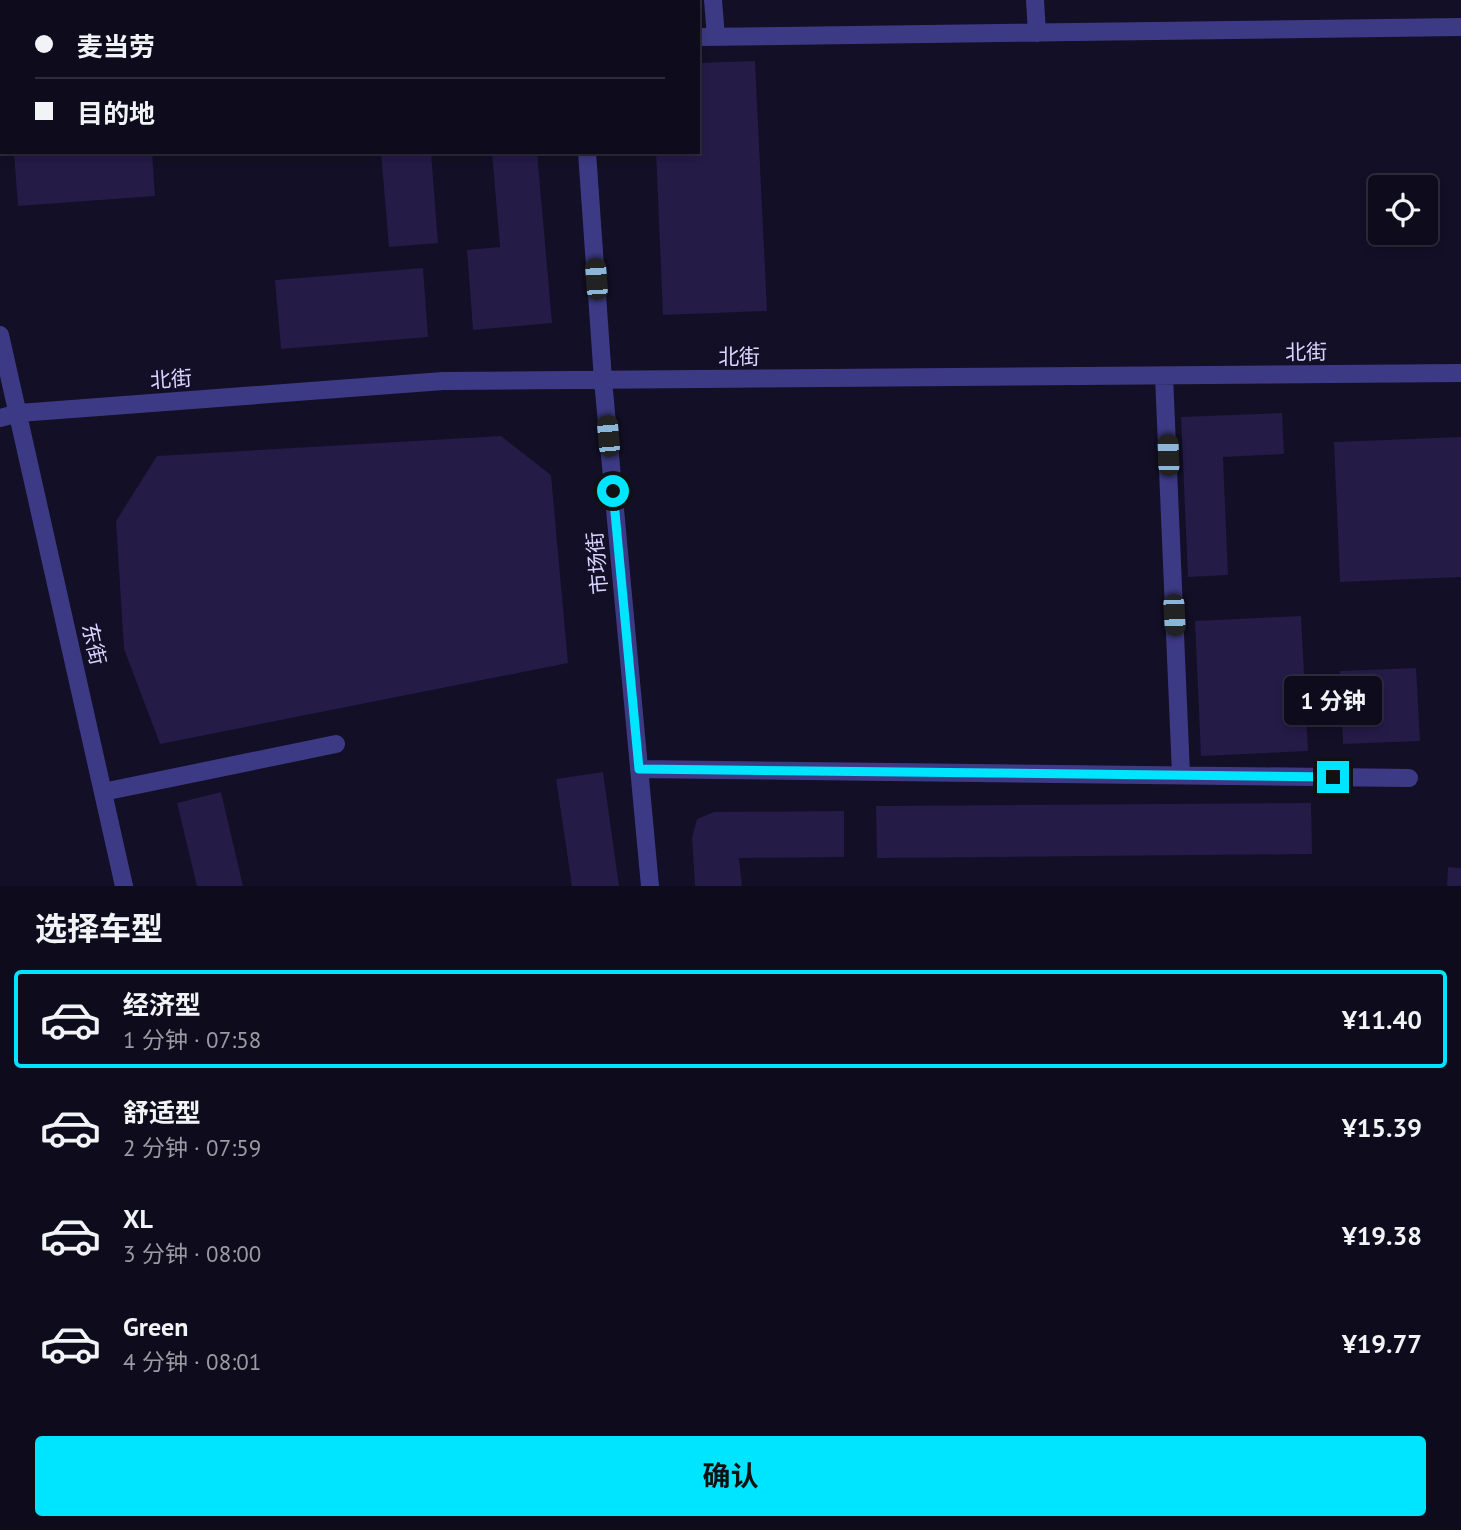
<!DOCTYPE html>
<html lang="zh">
<meta charset="utf-8">
<style>
body{margin:0;font-family:"PT Sans","Noto Sans SC",sans-serif;background:#1c1929;color:#f1f3f6;height:100vh;display:flex;flex-direction:column;font-size:26px;white-space:nowrap}
*{box-sizing:border-box;margin:0}
p{font-size:23px;color:#9b9ba3}
.icon{flex:none;width:38px;height:38px;fill:none;stroke:currentColor;stroke-width:2;stroke-linecap:round;stroke-linejoin:round}
.map{position:relative;height:886px;overflow:hidden}
.sheet{display:flex;flex-direction:column;background:#0e0b1c;flex:1}
.sheet>*{flex:none}
.banner{position:absolute;left:0px;top:0px;width:700px;height:154px;box-shadow:0 4px 10px #0003,0 0 0 2px #2e2b3b;display:grid;align-content:center;height:154px;padding:0 35px;background:#0e0b1c}
.controls{position:absolute;left:1368px;top:175px;display:grid;gap:14px}
.controls a{display:grid;place-items:center;width:70px;height:70px;border-radius:7px;background:#0e0b1c;box-shadow:0 4px 10px #0003,0 0 0 2px #2e2b3b;font-size:35px}
.end{position:absolute;width:32px;height:32px;margin:-16px;border:9px solid #00e5ff;background:#111;box-shadow:0 0 0 4px #111}
.from{border-radius:50%}
.bubble{position:absolute;height:49px;border-radius:7px;background:#0e0b1c;box-shadow:0 4px 10px #0003,0 0 0 2px #2e2b3b;font-size:23px;font-weight:700;line-height:49px;text-align:center}
.car{position:absolute;width:21px;height:42px;margin:-21px -10px;border-radius:9px;box-shadow:0 0 5px 2px #0007;background:linear-gradient(#222 24%,#8ab4d8 0 40%,#222 0 76%,#8ab4d8 0 86%,#222 0)}
.banner b{display:flex;align-items:center;gap:24px;height:66px;font-size:26px}
.banner b+b{border-top:2px solid #2e2b3b}
.banner i{width:18px;height:18px;background:#f1f3f6}
ul{padding:0;list-style:none}
li{display:flex;align-items:center;gap:21px;height:98px;margin:0 14px 10px;padding:0 21px;border:4px solid transparent;border-radius:7px}
li div{flex:1}
li b{display:block;font-size:26px}
li em{font-style:normal;font-weight:700}
li.active{border-color:#00e5ff}
li>.icon{width:63px;height:63px;stroke-width:1.5}
h2{padding:0 35px;font-size:32px;line-height:84px}
.action{display:flex;gap:14px;margin-top:auto;padding:14px 35px}
.action a{flex:1;height:80px;border-radius:7px;background:#00e5ff;color:#111;font-size:28px;font-weight:700;line-height:80px;text-align:center}
.map>svg:first-child{display:block}
</style>
<div class="map">
<svg width="1461" height="886" viewBox="0 0 1461 886">
<rect width="100%" height="100%" fill="#130f26"/>
<path fill="#241b47" d="M755,61L767,311L663,315L656,152H698V63Z
M14,152H152L155,196L18,206Z
M381,152H431L438,243L389,247Z
M492,152H537L552,323L473,330L467,250L500,247Z
M423,268L428,337L281,349L275,280Z
M1282,413L1284,454L1223,457L1228,575L1188,577L1181,417Z
M501,436L551,475L568,663L160,744L124,649L116,521L157,456Z
M1461,437V577L1340,582L1334,442Z
M1301,616L1308,751L1201,756L1195,621Z
M1416,668L1420,741L1343,744L1340,671Z
M603,772L619,886H572L556,779Z
M221,792L243,886H197L177,803Z
M1311,803L1312,854L877,858L876,806Z
M844,811V857L739,858L742,886H695L692,838L697,819L714,812Z
M1448,867L1461,868V886H1447Z"/>
<g fill="none" stroke-linecap="round" stroke-linejoin="round">
<path stroke="#3d3a85" stroke-width="18" d="M713,0L716,37
M1035,0L1037,33
M698,37L1461,27
M0,79H2
M587,152L603,380L650,886
M0,335L124,886
M1164,376L1181,774
M0,418L19,413L443,381L1461,373
M639,769L1409,778
M103,792L336,744"/>
</g>
<g fill="none" stroke-linecap="round" stroke-linejoin="round">
<path stroke="#00e5ff" stroke-width="9" d="M613,491L639,769L1333,777"/>
</g>
<g text-anchor="middle" dominant-baseline="central" stroke-width="6" stroke-linejoin="round" paint-order="stroke">
<g font-size="21" fill="#d9d4ff" stroke="#130f26">
<text transform="translate(1306 352) rotate(-1)">北街</text>
<text x="739" y="356">北街</text>
<text transform="translate(171 379) rotate(-4)">北街</text>
<text transform="translate(597 563) rotate(-95)">市场街</text>
<text transform="translate(94 644) rotate(77)">东街</text>
</g>
</g>
</svg>
<div class="controls">
<a><svg class="icon" aria-label="locate" viewBox="0 0 24 24"><circle cx="12" cy="12" r="6"/><path d="M12 2v4M12 18v4M2 12h4M18 12h4"/></svg></a>
</div>
<i class="end from" style="left:613px;top:491px"></i>
<i class="end" style="left:1333px;top:777px"></i>
<div class="bubble" style="left:1284px;top:676px;width:98px">1 分钟</div>
<i class="car" style="left:596px;top:279px;rotate:356deg"></i>
<i class="car" style="left:608px;top:436px;rotate:355deg"></i>
<i class="car" style="left:1168px;top:455px;rotate:358deg"></i>
<i class="car" style="left:1174px;top:615px;rotate:177deg"></i>
<div class="banner">
<b><i class="from"></i>麦当劳</b>
<b><i></i>目的地</b>
</div>
</div>
<section class="sheet">
<h2>选择车型</h2>
<ul>
<li class="active"><svg class="icon" aria-label="car" viewBox="0 0 24 24"><path d="M5 17H2v-5l4-1 3-4h7l3 4 3 1v5h-3M9 17h6M6 11h13"/><circle cx="7" cy="17" r="2"/><circle cx="17" cy="17" r="2"/></svg><div><b>经济型</b><p>1 分钟 · 07:58</p></div><em>¥11.40</em></li>
<li><svg class="icon" aria-label="car" viewBox="0 0 24 24"><path d="M5 17H2v-5l4-1 3-4h7l3 4 3 1v5h-3M9 17h6M6 11h13"/><circle cx="7" cy="17" r="2"/><circle cx="17" cy="17" r="2"/></svg><div><b>舒适型</b><p>2 分钟 · 07:59</p></div><em>¥15.39</em></li>
<li><svg class="icon" aria-label="car" viewBox="0 0 24 24"><path d="M5 17H2v-5l4-1 3-4h7l3 4 3 1v5h-3M9 17h6M6 11h13"/><circle cx="7" cy="17" r="2"/><circle cx="17" cy="17" r="2"/></svg><div><b>XL</b><p>3 分钟 · 08:00</p></div><em>¥19.38</em></li>
<li><svg class="icon" aria-label="car" viewBox="0 0 24 24"><path d="M5 17H2v-5l4-1 3-4h7l3 4 3 1v5h-3M9 17h6M6 11h13"/><circle cx="7" cy="17" r="2"/><circle cx="17" cy="17" r="2"/></svg><div><b>Green</b><p>4 分钟 · 08:01</p></div><em>¥19.77</em></li>
</ul>
<div class="action"><a>确认</a></div>
</section>
